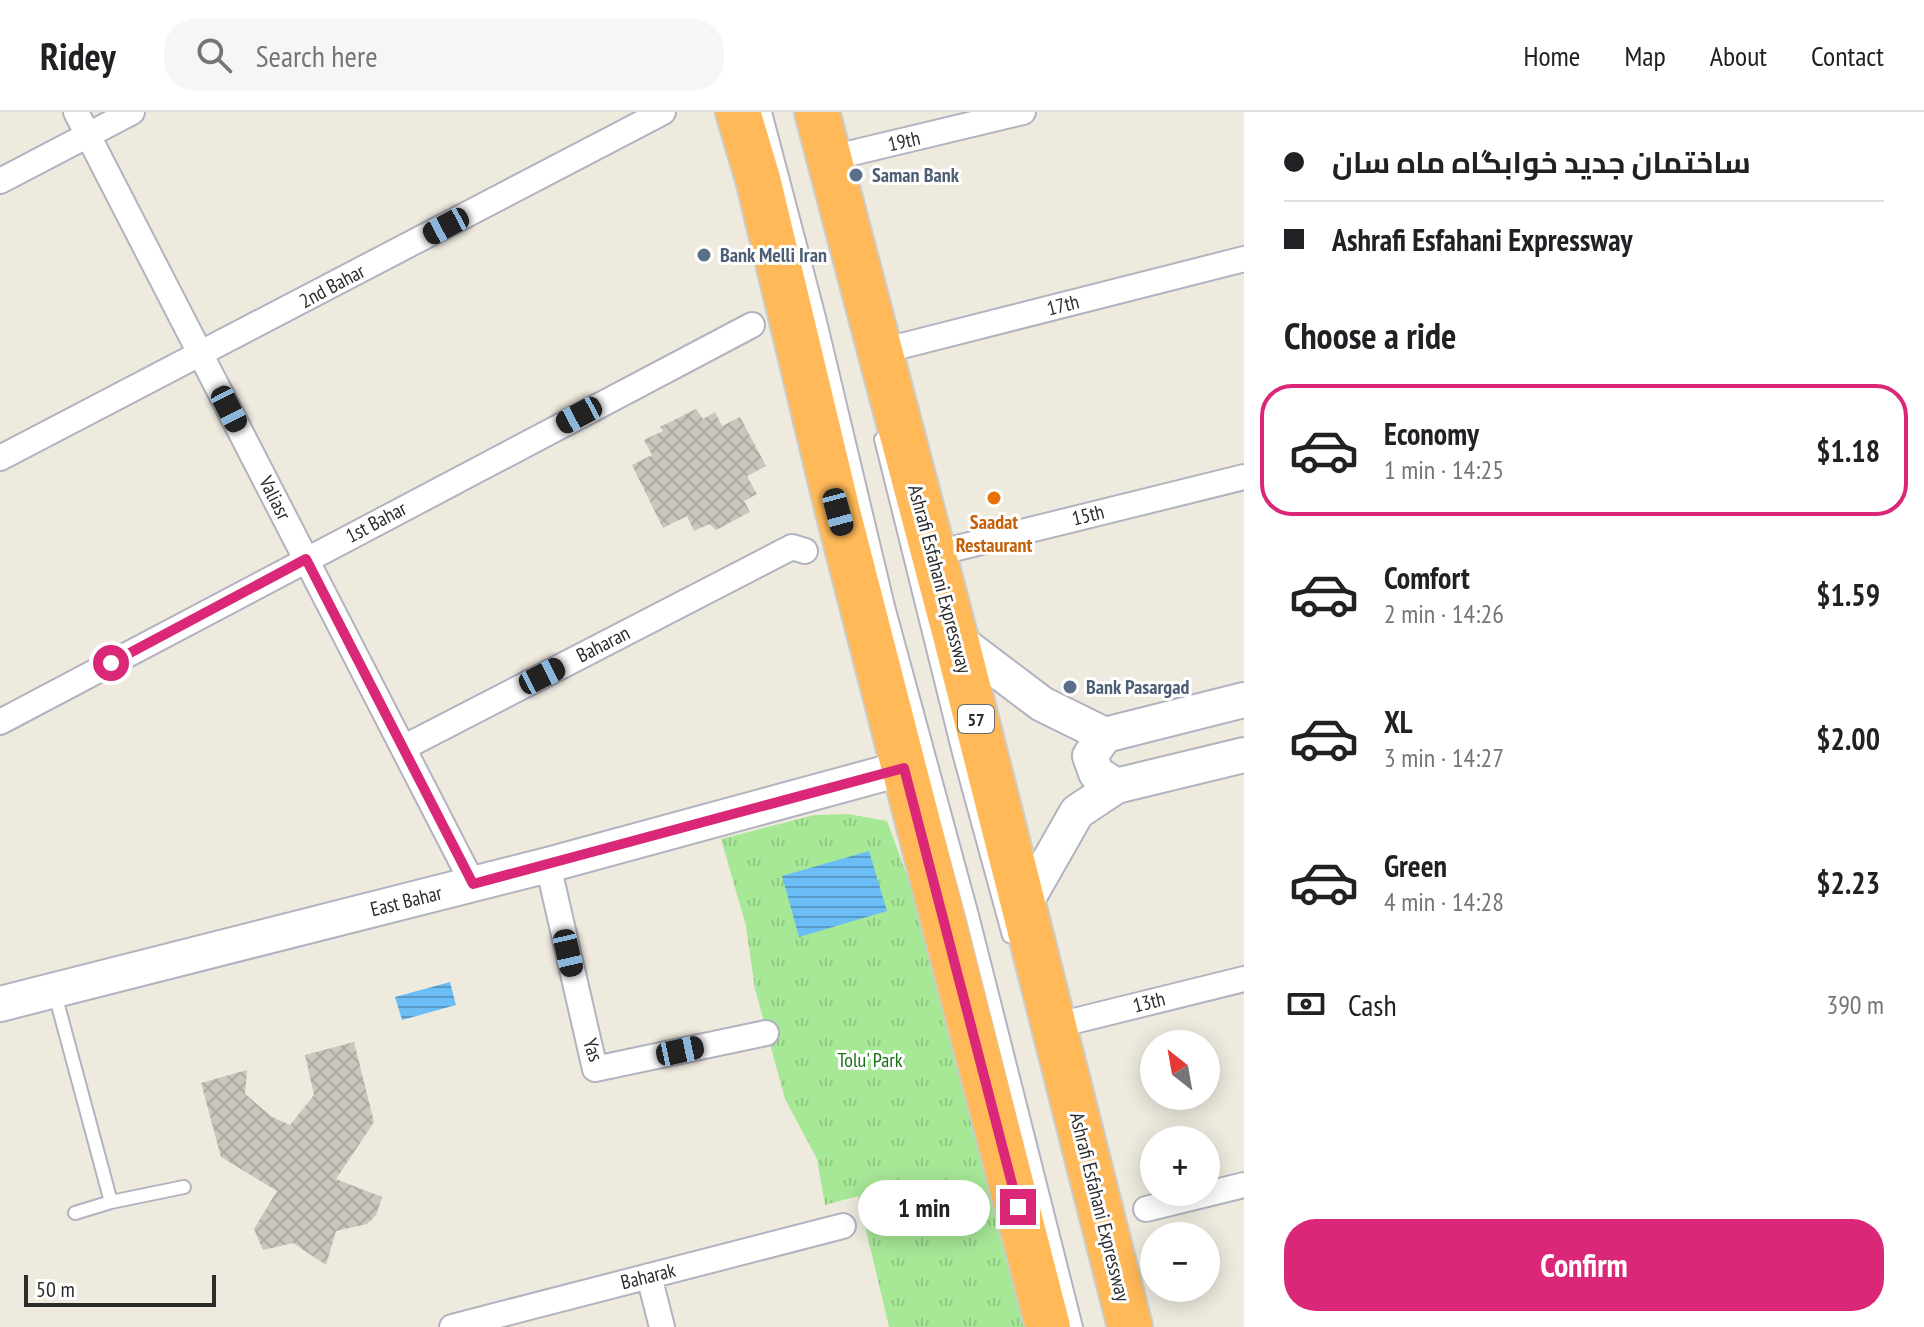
<!DOCTYPE html>
<meta charset="utf-8">
<style>
body{margin:0;font-family:"PT Sans Narrow",Cairo,sans-serif;background:#f6f6f6;color:#202124;height:100vh;display:flex;flex-direction:column;font-size:30px;white-space:nowrap}
*{box-sizing:border-box;margin:0}
p{font-size:26px;color:#757577}
.icon{flex:none;width:44px;height:44px;fill:none;stroke:currentColor;stroke-width:2;stroke-linecap:round;stroke-linejoin:round}
.map{position:relative;flex:1;overflow:hidden}
.drawer{display:flex;flex-direction:column;background:#fff;width:680px}
.drawer>*{flex:none}
.top-card{display:grid;align-content:center;height:176px;padding:0 40px;background:#fff}
.needle{width:52px;rotate:329deg}
.tools{position:absolute;left:1140px;top:918px;display:grid;gap:16px}
.tools a{display:grid;place-items:center;width:80px;height:80px;border-radius:50%;background:#fff;box-shadow:0 4px 20px #0003;font-size:40px}
.scale{position:absolute;left:24px;bottom:20px;width:192px;box-sizing:border-box;padding-left:8px;border:4px solid #2c2c2c;border-top:0;font-size:22px;line-height:28px;white-space:nowrap;color:#2c2c2c;-webkit-text-stroke:6px #fff;paint-order:stroke}
.end{position:absolute;width:36px;height:36px;margin:-18px;border:10px solid #db2777;background:#fff;box-shadow:0 0 0 4px #fff}
.from{border-radius:50%}
.bubble{position:absolute;height:56px;border-radius:28px;background:#fff;box-shadow:0 4px 20px #0003;font-size:26px;font-weight:800;line-height:56px;text-align:center}
.car{position:absolute;width:24px;height:48px;margin:-24px -12px;border-radius:10px;box-shadow:0 0 6px 2px #0007;background:linear-gradient(#222 24%,#8ab4d8 0 40%,#222 0 76%,#8ab4d8 0 86%,#222 0)}
.top-card b{display:flex;align-items:center;gap:28px;height:76px;font-size:30px}
.top-card b+b{border-top:2px solid #e0e0e0}
.top-card i{width:20px;height:20px;background:#202124}
ul{padding:0;list-style:none}
li{display:flex;align-items:center;gap:24px;height:132px;margin:0 16px 12px;padding:0 24px;border:4px solid transparent;border-radius:32px}
li div{flex:1}
li b{display:block;font-size:30px}
li em{font-style:normal;font-weight:800}
li.active{border-color:#db2777}
li>.icon{width:72px;height:72px;stroke-width:1.5}
h2{padding:0 40px;font-size:36px;line-height:96px}
.pay{display:flex;align-items:center;gap:20px;height:88px;padding:0 40px;font-size:30px}
.pay p{margin-inline-start:auto}
.button{display:flex;gap:16px;margin-top:auto;padding:16px 40px}
.button a{flex:1;height:92px;border-radius:32px;background:#db2777;color:#fff;font-size:32px;font-weight:800;line-height:92px;text-align:center}
header{display:flex;align-items:center;gap:48px;box-sizing:border-box;height:112px;padding:0 40px;background:#fff;border-bottom:2px solid #e0e0e0}
header strong{font-size:38px}
nav{display:flex;gap:44px;margin-inline-start:auto;font-size:28px}
.search{width:560px;height:72px;background:#f6f6f6;display:flex;align-items:center;gap:20px;box-sizing:border-box;padding:0 28px;border-radius:32px;color:#757577;font-size:30px}
main{display:flex;flex:1;min-height:0}
.map>svg:first-child{display:block}
</style>
<header>
<strong>Ridey</strong>
<div class="search"><svg class="icon" aria-label="search" viewBox="0 0 24 24"><circle cx="10" cy="10" r="6"/><path d="M15 15l6 6"/></svg>Search here</div>
<nav><a>Home</a><a>Map</a><a>About</a><a>Contact</a></nav>
</header>
<main>
<div class="map">
<svg width="1244" height="1215" viewBox="0 0 1244 1215">
<defs>
<pattern id="park-tufts" width="24" height="20" patternUnits="userSpaceOnUse" patternTransform="scale(2)"><rect width="24" height="20" fill="#a7e897"/><path d="M3 7l-1-3M5 7V3M7 7l1-3M15 17l-1-3M17 17v-4M19 17l1-3" fill="none" stroke="#90c782"/></pattern>
<pattern id="water-rules" width="6" height="5" patternUnits="userSpaceOnUse" patternTransform="scale(2)"><rect width="6" height="5" fill="#6bbdf6"/><path d="M0 2.5h6" fill="none" stroke="#589ac7"/></pattern>
<pattern id="building-cross-hatch" width="8" height="8" patternUnits="userSpaceOnUse" patternTransform="scale(2)"><rect width="8" height="8" fill="#cac6bd"/><path d="M0 0l8 8M0 8l8-8" fill="none" stroke="#aeaaa3"/></pattern>
</defs>
<rect width="100%" height="100%" fill="#eeeade"/>
<path fill="url(#park-tufts)" d="M848,702L887,709L928,821L1031,1215H889L858,1084L825,1093L817,1047L785,987L755,877L746,814L721,727L814,703Z"/>
<path fill="url(#water-rules)" d="M869,739L887,799L799,825L782,764Z
M450,870L456,893L402,908L395,885Z"/>
<path fill="url(#building-cross-hatch)" d="M696,297L703,307L715,300L722,314L740,305L766,354L747,364L757,382L744,389L750,400L716,418L709,412L694,419L687,404L663,416L632,353L652,343L644,328L663,319L660,315Z
M354,930L374,1010L336,1067L382,1085L376,1103L367,1112L336,1119L326,1153L293,1131L263,1138L254,1117L277,1079L221,1045L201,971L247,958L245,982L272,1005L290,1013L314,983L305,943Z"/>
<g fill="none" stroke-linecap="round" stroke-linejoin="round">
<g stroke="#b2b2c0" stroke-width="16">
<path id="lane" d="M765,0L819,205L888,494L972,803L1076,1215
M881,327L959,641L1009,824
M55,882L111,1090L184,1075
M75,1101L111,1090"/>
</g>
<g stroke="#b2b2c0" stroke-width="28">
<path id="street" d="M76,0L473,772
M831,46L1023,0
M0,69L132,0
M882,239L1244,147
M0,346L663,0
M933,442L1244,365
M0,610L752,213
M403,636L792,435L805,439
M548,753L595,957L766,921
M1054,914L1244,867
M1146,1097L1244,1073
M649,1164L662,1215
M452,1215L843,1114"/>
</g>
<g stroke="#b2b2c0" stroke-width="38">
<path id="secondary" d="M956,527L1042,592L1105,623L1244,588
M1105,623L1090,644L1096,661L1116,674
M1024,793L1077,700L1116,674L1244,643
M0,892L548,753L904,656"/>
</g>
<g stroke="#ccc" stroke-width="48">
<path id="highway" d="M738,0L758,67L838,400L1048,1215
M817,0L956,527L1130,1215"/>
</g>
<use href="#lane" stroke="#fff" stroke-width="12"/>
<use href="#street" stroke="#fff" stroke-width="24"/>
<use href="#secondary" stroke="#fff" stroke-width="34"/>
<use href="#highway" stroke="#ffb958" stroke-width="44"/>
</g>
<g fill="none" stroke-linecap="round" stroke-linejoin="round">
<path stroke="#db2777" stroke-width="10" d="M111,551L306,447L473,772L904,656L1018,1095"/>
</g>
<g fill="#5c6f8a" stroke="#fff" stroke-width="3">
<circle cx="856" cy="63" r="8"/>
<circle cx="704" cy="143" r="8"/>
<circle cx="1070" cy="575" r="8"/>
</g>
<circle fill="#e8710a" stroke="#fff" stroke-width="3" cx="994" cy="386" r="8"/>
<g text-anchor="middle" dominant-baseline="central" stroke-width="6" stroke-linejoin="round" paint-order="stroke">
<rect fill="#fff" stroke="#6b6b6b" stroke-width="2" x="958" y="593" width="36" height="28" rx="6"/>
<g font-size="18" font-weight="bold" fill="#2c2c2c">
<text x="976" y="607">57</text>
</g>
<g font-size="20" fill="#2c2c2c" stroke="#fff">
<text transform="translate(904 29) rotate(-13)">19th</text>
<text transform="translate(332 174) rotate(-28)">2nd Bahar</text>
<text transform="translate(1063 193) rotate(-14)">17th</text>
<text transform="translate(275 386) rotate(63)">Valiasr</text>
<text transform="translate(1088 403) rotate(-14)">15th</text>
<text transform="translate(376 410) rotate(-28)">1st Bahar</text>
<text transform="translate(940 467) rotate(75)">Ashrafi Esfahani Expressway</text>
<text transform="translate(603 532) rotate(-27)">Baharan</text>
<text transform="translate(406 789) rotate(-14)">East Bahar</text>
<text transform="translate(1149 890) rotate(-14)">13th</text>
<text transform="translate(593 938) rotate(71)">Yas</text>
<text transform="translate(1100 1095) rotate(76)">Ashrafi Esfahani Expressway</text>
<text transform="translate(648 1164) rotate(-14)">Baharak</text>
</g>
<g font-size="20" font-weight="bold" fill="#4e5e75" stroke="#fff" text-anchor="start">
<text x="872" y="63">Saman Bank</text>
<text x="720" y="143">Bank Melli Iran</text>
<text x="1086" y="575">Bank Pasargad</text>
</g>
<g font-size="20" font-weight="bold" fill="#c56008" stroke="#fff">
<text x="994" y="410">Saadat<tspan x="994" dy="23">Restaurant</tspan></text>
</g>
<g font-size="20" fill="#1b6f16" stroke="#fff">
<text x="870" y="948">Tolu' Park</text>
</g>
</g>
</svg>
<div class="tools">
<a><svg class="needle" viewBox="-14 -14 28 28"><path d="M0-13l5 13h-10z" fill="#e53935"/><path d="M0 13l5-13h-10z" fill="#757577"/></svg></a>
<a>+</a>
<a>−</a>
</div>
<div class="scale">50 m</div>
<i class="end from" style="left:111px;top:551px"></i>
<i class="end" style="left:1018px;top:1095px"></i>
<div class="bubble" style="left:858px;top:1068px;width:132px">1 min</div>
<i class="car" style="left:446px;top:114px;rotate:242deg"></i>
<i class="car" style="left:229px;top:297px;rotate:153deg"></i>
<i class="car" style="left:579px;top:303px;rotate:242deg"></i>
<i class="car" style="left:838px;top:400px;rotate:165deg"></i>
<i class="car" style="left:542px;top:564px;rotate:63deg"></i>
<i class="car" style="left:568px;top:841px;rotate:167deg"></i>
<i class="car" style="left:680px;top:939px;rotate:78deg"></i>
</div>
<section class="drawer">
<div class="top-card">
<b><i class="from"></i>ساختمان جدید خوابگاه ماه سان</b>
<b><i></i>Ashrafi Esfahani Expressway</b>
</div>
<h2>Choose a ride</h2>
<ul>
<li class="active"><svg class="icon" aria-label="car" viewBox="0 0 24 24"><path d="M5 17H2v-5l4-1 3-4h7l3 4 3 1v5h-3M9 17h6M6 11h13"/><circle cx="7" cy="17" r="2"/><circle cx="17" cy="17" r="2"/></svg><div><b>Economy</b><p>1 min · 14:25</p></div><em>$1.18</em></li>
<li><svg class="icon" aria-label="car" viewBox="0 0 24 24"><path d="M5 17H2v-5l4-1 3-4h7l3 4 3 1v5h-3M9 17h6M6 11h13"/><circle cx="7" cy="17" r="2"/><circle cx="17" cy="17" r="2"/></svg><div><b>Comfort</b><p>2 min · 14:26</p></div><em>$1.59</em></li>
<li><svg class="icon" aria-label="car" viewBox="0 0 24 24"><path d="M5 17H2v-5l4-1 3-4h7l3 4 3 1v5h-3M9 17h6M6 11h13"/><circle cx="7" cy="17" r="2"/><circle cx="17" cy="17" r="2"/></svg><div><b>XL</b><p>3 min · 14:27</p></div><em>$2.00</em></li>
<li><svg class="icon" aria-label="car" viewBox="0 0 24 24"><path d="M5 17H2v-5l4-1 3-4h7l3 4 3 1v5h-3M9 17h6M6 11h13"/><circle cx="7" cy="17" r="2"/><circle cx="17" cy="17" r="2"/></svg><div><b>Green</b><p>4 min · 14:28</p></div><em>$2.23</em></li>
</ul>
<div class="pay"><svg class="icon" aria-label="cash" viewBox="0 0 24 24"><path d="M3 7h18v10H3z"/><circle cx="12" cy="12" r="2"/></svg>Cash<p>390 m</p></div>
<div class="button"><a>Confirm</a></div>
</section>
</main>
